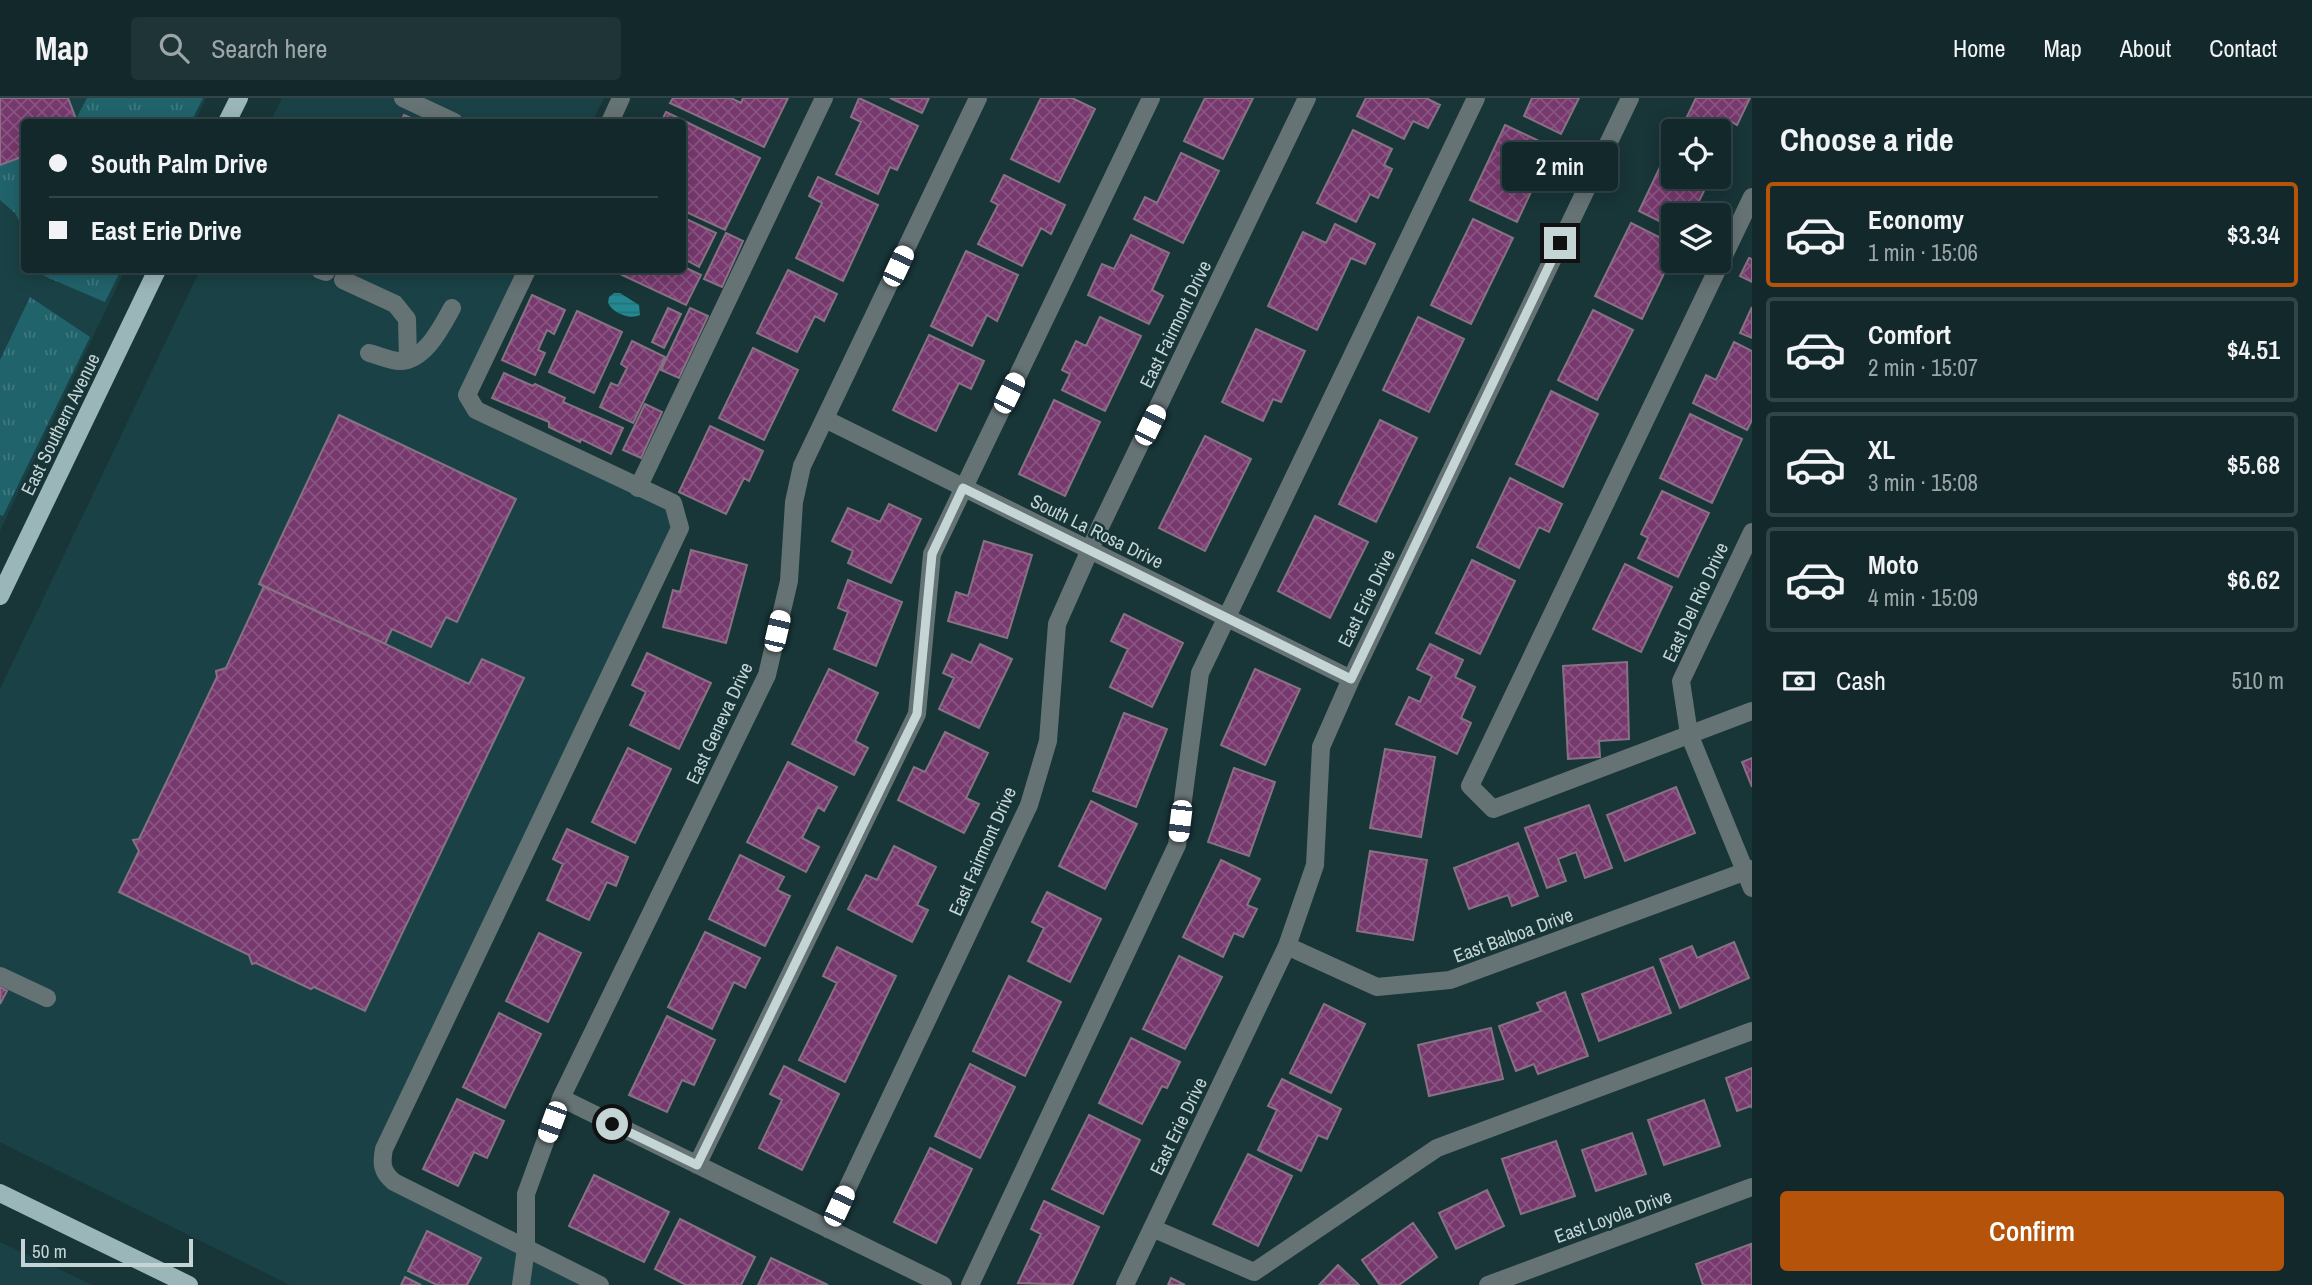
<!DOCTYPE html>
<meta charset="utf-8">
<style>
body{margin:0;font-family:"Archivo Narrow",sans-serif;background:#1f3436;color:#f1f3f6;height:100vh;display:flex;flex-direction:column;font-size:26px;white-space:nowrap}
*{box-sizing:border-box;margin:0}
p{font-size:23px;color:#9ca6a8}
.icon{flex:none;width:38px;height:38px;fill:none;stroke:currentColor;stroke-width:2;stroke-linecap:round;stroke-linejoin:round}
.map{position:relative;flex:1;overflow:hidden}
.sheet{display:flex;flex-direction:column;background:#12282a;width:560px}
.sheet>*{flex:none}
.top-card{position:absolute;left:21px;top:21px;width:665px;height:154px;border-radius:7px;box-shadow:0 4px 18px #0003,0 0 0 2px #314447;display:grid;align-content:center;height:154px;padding:0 28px;background:#12282a}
.fabs{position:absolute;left:1661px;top:21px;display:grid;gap:14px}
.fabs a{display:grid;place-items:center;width:70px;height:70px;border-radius:7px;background:#12282a;box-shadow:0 4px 18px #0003,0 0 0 2px #314447;font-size:35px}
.scale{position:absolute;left:21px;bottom:18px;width:172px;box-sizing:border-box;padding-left:7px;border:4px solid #c5d5d6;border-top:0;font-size:19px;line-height:24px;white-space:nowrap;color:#c5d5d6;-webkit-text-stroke:5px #183538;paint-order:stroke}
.end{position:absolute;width:32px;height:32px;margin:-16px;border:9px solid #c5d5d6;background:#111;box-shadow:0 0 0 4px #111}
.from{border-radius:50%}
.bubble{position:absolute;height:49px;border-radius:7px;background:#12282a;box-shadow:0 4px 18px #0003,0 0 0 2px #314447;font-size:23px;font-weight:600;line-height:49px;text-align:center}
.car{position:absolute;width:21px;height:42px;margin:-21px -10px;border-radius:9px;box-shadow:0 0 5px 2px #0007;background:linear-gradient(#fff 24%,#345 0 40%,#fff 0 76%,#345 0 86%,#fff 0)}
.top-card b{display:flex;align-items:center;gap:24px;height:66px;font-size:26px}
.top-card b+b{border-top:2px solid #314447}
.top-card i{width:18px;height:18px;background:#f1f3f6}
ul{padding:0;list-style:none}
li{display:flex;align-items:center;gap:21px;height:105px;margin:0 14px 10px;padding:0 14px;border:4px solid #314447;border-radius:7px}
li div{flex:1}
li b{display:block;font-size:26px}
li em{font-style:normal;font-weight:600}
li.active{border-color:#b45309}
li>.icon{width:63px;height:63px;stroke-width:1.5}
h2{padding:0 28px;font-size:32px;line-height:84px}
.pay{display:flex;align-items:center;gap:18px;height:77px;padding:0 28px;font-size:26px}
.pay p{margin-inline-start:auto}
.action{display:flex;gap:14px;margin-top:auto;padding:14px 28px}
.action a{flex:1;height:80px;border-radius:7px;background:#b45309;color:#fff;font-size:28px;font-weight:600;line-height:80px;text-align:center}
header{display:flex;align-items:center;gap:42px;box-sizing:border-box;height:98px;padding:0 35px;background:#12282a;border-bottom:2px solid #314447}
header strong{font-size:33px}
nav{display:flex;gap:38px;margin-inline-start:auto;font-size:24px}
.search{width:490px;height:63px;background:#1f3436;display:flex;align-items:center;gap:18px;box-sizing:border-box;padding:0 24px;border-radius:7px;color:#9ca6a8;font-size:26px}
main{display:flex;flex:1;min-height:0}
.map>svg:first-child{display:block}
</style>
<header>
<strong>Map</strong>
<div class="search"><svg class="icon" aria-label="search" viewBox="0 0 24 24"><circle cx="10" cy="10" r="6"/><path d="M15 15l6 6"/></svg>Search here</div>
<nav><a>Home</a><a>Map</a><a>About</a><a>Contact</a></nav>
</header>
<main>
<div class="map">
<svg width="1752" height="1187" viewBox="0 0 1752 1187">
<defs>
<pattern id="grass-tufts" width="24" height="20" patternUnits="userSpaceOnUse" patternTransform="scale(1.75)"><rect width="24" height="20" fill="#21636b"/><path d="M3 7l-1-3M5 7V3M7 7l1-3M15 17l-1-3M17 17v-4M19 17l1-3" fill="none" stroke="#40787f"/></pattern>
<pattern id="water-rules" width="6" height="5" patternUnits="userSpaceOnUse" patternTransform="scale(1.75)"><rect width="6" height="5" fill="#228993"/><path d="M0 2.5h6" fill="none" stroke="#2b6f76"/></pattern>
<pattern id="building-cross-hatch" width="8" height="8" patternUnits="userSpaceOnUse" patternTransform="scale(1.75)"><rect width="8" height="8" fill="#77386d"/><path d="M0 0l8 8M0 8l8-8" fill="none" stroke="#895481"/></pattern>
</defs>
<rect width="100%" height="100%" fill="#183538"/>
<path fill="#1a4246" d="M0,0H206L195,24H24V172H125L0,433Z
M282,0H604L592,24H270Z
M200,172H527L467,297L476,312L673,405L680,430L382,1070L601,1187H290L0,1044V591Z
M0,1144L93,1187H0Z"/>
<path fill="url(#grass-tufts)" d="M87,0H203L191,24H67L76,21Z
M24,58V132L15,115L0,102V67Z
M42,172H121L105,204L44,178Z
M30,199L90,239L3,418L0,417V262Z"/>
<path fill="url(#water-rules)" d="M614,195H620L639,207L640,217C629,222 613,215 608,205L609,199Z"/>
<path fill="url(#building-cross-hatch)" stroke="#877283" stroke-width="2" d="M0,0H68L76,21L67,24H24V58L0,67Z
M673,0H731L741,5L743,0H788L764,49L670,5Z
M859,0L918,28L897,72L890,69L878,96L836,76L861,24L851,19Z
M890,0H929L922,15Z
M1041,0H1072L1095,11L1059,84L1011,61Z
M1205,0H1253L1223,61L1184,43Z
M1366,0H1426L1440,7L1428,30L1413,23L1404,41L1357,18Z
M1532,0H1579L1561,36L1524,18Z
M1696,0H1750L1737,27L1730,23L1718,46V33H1690L1682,29Z
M666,14L760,60L725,132L682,112V24H661Z
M404,17L420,24H400Z
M1505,27L1552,49L1517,124L1470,102Z
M1353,32L1392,51L1384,67L1392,71L1378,100L1370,96L1356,124L1317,105Z
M1670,48L1673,50V79H1711L1692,117H1673V130L1639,113Z
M1181,55L1219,73L1183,145L1134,121L1145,99L1157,105Z
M1004,77L1065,107L1051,136L1041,130L1022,168L978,146L998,107L991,103Z
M818,79L878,107L843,183L796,160L822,105L809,98Z
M682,119L716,135L699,169L682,160Z
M1473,121L1513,140L1471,226L1431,207Z
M1631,125L1673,146V157L1642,221L1595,198Z
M1335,126L1375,146L1365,166L1351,160L1317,232L1268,208L1303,134L1326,145Z
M726,135L743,143L722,189L704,181Z
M1131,137L1169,155L1152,192L1163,198L1149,226L1088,197L1102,166L1114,171Z
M966,153L1018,177L997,223L987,217L972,248L931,228Z
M1749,160L1752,161V184L1740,178Z
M682,168L701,177L686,207L622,177L624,172L675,173L682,172Z
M788,172L837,196L824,223L815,218L797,254L757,235Z
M532,197L565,212L554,236L547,232L538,252L545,255L535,277L502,262Z
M1752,209V240L1740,235Z
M668,210L681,216L664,250L652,244Z
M690,210L708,218L679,280L661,272Z
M1593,212L1633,232L1597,302L1558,282Z
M577,213L622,234L594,295L549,274Z
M1100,219L1141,238L1105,313L1062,292L1070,276L1062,272L1076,243L1086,248Z
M1418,219L1464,241L1429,314L1383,292Z
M1256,231L1305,253L1281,304L1273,301L1263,323L1222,304Z
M929,237L984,263L971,291L959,285L936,333L893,312Z
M632,243L665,259L633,325L600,309L611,285L618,288L627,270L621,266Z
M1734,244L1752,253V322L1747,332L1693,305L1706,277L1716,282Z
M753,250L798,272L764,342L719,320Z
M504,275L533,288L535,286L565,300L563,304L623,330L611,356L581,341L580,344L549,329V324L492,300Z
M1551,293L1598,316L1563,389L1516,366Z
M1054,302L1100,324L1065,398L1019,376Z
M645,306L662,314L641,360L623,352Z
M1690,316L1742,341L1712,405L1660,380Z
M339,317L516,401L457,524L446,519L431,549L392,531L385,546L259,486Z
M1380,322L1417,340L1376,424L1339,406Z
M710,328L763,353L749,383L744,380L726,416L679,394Z
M1205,338L1251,361L1205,453L1159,430Z
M1510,380L1562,406L1549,434L1539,429L1519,470L1477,449Z
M1662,393L1709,415L1678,479L1638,460L1648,440L1641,436Z
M889,406L921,421L891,485L848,465L853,453L832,443L848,410L880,424Z
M1315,418L1368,444L1330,520L1278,493Z
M984,443L1032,457L1007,540L948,523L956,494L968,498Z
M691,452L747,467L726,545L663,529L673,492L680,494Z
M1472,462L1515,483L1480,556L1436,535Z
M1625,466L1672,489L1641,554L1593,531Z
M848,482L902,504L876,568L834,551L848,514L838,510Z
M264,488L469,586L482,561L524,580L365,913L314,889L311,891L256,865L252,866L249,857L119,794L139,753L133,742L139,741L217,579L216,573L226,570Z
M1124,516L1183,545L1152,609L1110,589L1128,551L1111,543Z
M980,546L1012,561L979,630L939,611L954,580L943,575L952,556L971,565Z
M1430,546L1463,562L1455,579L1475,589L1461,620L1471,625L1457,656L1396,626L1409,599L1420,604L1432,578L1417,571Z
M647,555L711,585L679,651L630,627L646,594L632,587Z
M1627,564L1629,641L1599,643L1600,659L1568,661L1563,568Z
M829,571L878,595L855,643L868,650L854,677L792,646Z
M1255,571L1300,591L1265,667L1221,647Z
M1124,615L1167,631L1136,709L1093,693Z
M945,634L988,655L966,700L979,706L964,735L898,702L914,669L925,674Z
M628,650L671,671L635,745L592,724Z
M1385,651L1435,659L1421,739L1370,730Z
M1752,660V689L1742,664Z
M788,664L837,689L824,713L818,709L802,740L819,749L806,774L747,744Z
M1234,670L1275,684L1249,758L1208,744Z
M1676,689L1695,735L1625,763L1607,717Z
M1091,703L1137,726L1105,791L1059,768Z
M1589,707L1612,770L1585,780L1576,754L1558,761L1566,783L1547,790L1525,730Z
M567,731L628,759L616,788L607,784L589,822L547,802L563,766L553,761Z
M1518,745L1538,798L1512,808L1508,797L1469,811L1454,770Z
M894,748L936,769L917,807L928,812L912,844L848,811L866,777L877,782Z
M1370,753L1427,762L1413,842L1357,833Z
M740,757L784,779L777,792L790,798L765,848L709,821Z
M1221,762L1260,781L1247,807L1257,811L1243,839L1234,835L1223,859L1183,839Z
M1047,794L1101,821L1070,884L1028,863L1044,830L1032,824Z
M705,834L760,860L745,890L734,884L712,931L668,909Z
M539,835L581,855L548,924L506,903Z
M1734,844L1749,880L1680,910L1660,861L1692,848L1697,860Z
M837,849L896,878L845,984L799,962L837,885L823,878Z
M1179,858L1222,879L1185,951L1143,931Z
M1653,869L1671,915L1599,943L1582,896Z
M1009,878L1061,904L1025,978L973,953Z
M0,889L7,893L0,906Z
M1565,894L1588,958L1538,976L1534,966L1516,973L1499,928L1541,913L1537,905Z
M1324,906L1365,926L1331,995L1290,975Z
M499,915L541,936L505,1010L463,989Z
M667,918L715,942L694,987L682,982L667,1014L629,997Z
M1491,930L1503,981L1429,998L1418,947Z
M1131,940L1180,964L1167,990L1162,988L1142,1026L1099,1005Z
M970,966L1015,989L980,1060L935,1038Z
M784,968L839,996L802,1072L759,1050L782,1002L770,996Z
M1752,970V1010L1751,1008L1737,1013L1726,980Z
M1282,981L1341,1011L1327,1041L1318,1037L1301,1073L1258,1052L1277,1012L1268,1008Z
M457,1001L504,1023L487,1060L474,1054L458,1088L423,1071Z
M1704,1002L1720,1048L1664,1067L1648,1022Z
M1089,1017L1140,1042L1103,1116L1052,1091Z
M1632,1035L1646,1076L1596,1093L1582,1052Z
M1556,1043L1575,1098L1521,1116L1502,1061Z
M930,1050L972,1071L936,1145L894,1124Z
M1248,1056L1292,1078L1258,1148L1213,1126Z
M594,1077L669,1114L644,1164L569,1128Z
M1487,1092L1504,1128L1456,1151L1439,1115Z
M1044,1103L1099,1129L1072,1187L1018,1185L1041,1136L1031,1131Z
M680,1121L755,1159L741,1187H686L655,1171Z
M1413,1125L1437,1159L1399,1187H1380L1362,1162Z
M427,1133L481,1160L467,1187H437L408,1173Z
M1751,1146L1752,1187H1703L1696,1166Z
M771,1160L828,1187H758Z
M1338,1167L1359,1187H1319Z
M405,1179L421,1187H401Z
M1171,1180L1185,1187H1168Z"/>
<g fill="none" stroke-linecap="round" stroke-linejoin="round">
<path stroke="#667375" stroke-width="18" d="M403,0L454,24
M610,24L621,0
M1752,99L1470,688L1493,711L1752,613
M320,172L326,174
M527,172L467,297L476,312L673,405L680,430L384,1051C381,1066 382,1074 394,1084L600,1187
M343,182L395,206L407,221L408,262
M369,255C378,257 390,263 400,263C425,263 442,228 452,210
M825,321L1351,581
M638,390L824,0
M1752,434L1681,583L1689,636L1752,790
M1287,848L1377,889L1450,882L1752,771
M0,878L47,900
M561,1000L943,1187
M697,1067L917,616L932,456L1151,0
M1152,1130L1254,1174L1437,1050L1752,933
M828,1131L1029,707L1048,643L1057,526L1101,427L1307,0
M521,1187L526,1150V1096L561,1000L767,577L789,483L794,404L802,368L978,0
M970,1187L1177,747L1200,575L1476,0
M1125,1187L1287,848L1315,767L1321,649L1351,581L1630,0
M1488,1187L1752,1089"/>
<path stroke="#9bb6b9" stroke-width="18" d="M227,24L239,0
M0,498L157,172
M0,1095L189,1187"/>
</g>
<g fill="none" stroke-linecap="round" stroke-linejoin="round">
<path stroke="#c5d5d6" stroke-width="9" d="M612,1026L697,1067L917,616L932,456L963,390L1351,581L1560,145"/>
</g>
<g text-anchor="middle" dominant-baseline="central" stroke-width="5" stroke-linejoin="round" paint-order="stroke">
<g font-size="19" fill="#c5d5d6" stroke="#183538">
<text transform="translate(1175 226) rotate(-64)">East Fairmont Drive</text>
<text transform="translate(60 326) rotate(-64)">East Southern Avenue</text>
<text transform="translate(1097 433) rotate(26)">South La Rosa Drive</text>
<text transform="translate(1366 500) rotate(-64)">East Erie Drive</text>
<text transform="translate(1695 504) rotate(-65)">East Del Rio Drive</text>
<text transform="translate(719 625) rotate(-65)">East Geneva Drive</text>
<text transform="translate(982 753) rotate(-66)">East Fairmont Drive</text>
<text transform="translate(1513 837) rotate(-20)">East Balboa Drive</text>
<text transform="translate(1178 1028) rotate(-64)">East Erie Drive</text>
<text transform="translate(1613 1118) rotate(-20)">East Loyola Drive</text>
</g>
</g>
</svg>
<div class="fabs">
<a><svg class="icon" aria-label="locate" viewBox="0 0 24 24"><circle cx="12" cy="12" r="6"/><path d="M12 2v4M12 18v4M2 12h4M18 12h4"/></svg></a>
<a><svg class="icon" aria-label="layers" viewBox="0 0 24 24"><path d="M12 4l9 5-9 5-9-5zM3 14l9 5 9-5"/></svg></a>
</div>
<div class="scale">50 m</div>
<i class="end from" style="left:612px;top:1026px"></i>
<i class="end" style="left:1560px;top:145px"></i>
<div class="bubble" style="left:1502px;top:44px;width:116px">2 min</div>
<i class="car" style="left:898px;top:168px;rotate:25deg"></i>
<i class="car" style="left:1009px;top:295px;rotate:26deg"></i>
<i class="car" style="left:1150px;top:327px;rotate:26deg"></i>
<i class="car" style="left:777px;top:533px;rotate:13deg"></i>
<i class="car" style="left:1180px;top:723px;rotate:187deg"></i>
<i class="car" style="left:552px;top:1024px;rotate:200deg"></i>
<i class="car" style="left:839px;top:1108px;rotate:25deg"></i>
<div class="top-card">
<b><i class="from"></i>South Palm Drive</b>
<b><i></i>East Erie Drive</b>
</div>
</div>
<section class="sheet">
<h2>Choose a ride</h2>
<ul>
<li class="active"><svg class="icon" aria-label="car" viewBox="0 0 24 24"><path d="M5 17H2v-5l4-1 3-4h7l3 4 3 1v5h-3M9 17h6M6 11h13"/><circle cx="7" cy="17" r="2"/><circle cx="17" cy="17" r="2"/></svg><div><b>Economy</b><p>1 min · 15:06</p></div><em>$3.34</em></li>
<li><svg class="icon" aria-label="car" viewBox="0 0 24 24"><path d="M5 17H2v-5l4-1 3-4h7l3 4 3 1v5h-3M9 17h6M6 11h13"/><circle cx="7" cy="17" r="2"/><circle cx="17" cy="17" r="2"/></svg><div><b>Comfort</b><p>2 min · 15:07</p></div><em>$4.51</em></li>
<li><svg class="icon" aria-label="car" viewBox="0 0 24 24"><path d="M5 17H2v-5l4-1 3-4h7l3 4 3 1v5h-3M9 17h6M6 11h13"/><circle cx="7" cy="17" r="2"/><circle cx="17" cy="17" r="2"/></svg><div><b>XL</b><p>3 min · 15:08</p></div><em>$5.68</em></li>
<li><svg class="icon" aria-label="car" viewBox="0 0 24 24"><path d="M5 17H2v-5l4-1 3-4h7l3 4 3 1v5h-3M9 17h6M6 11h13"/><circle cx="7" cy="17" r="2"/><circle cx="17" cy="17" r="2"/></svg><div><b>Moto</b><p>4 min · 15:09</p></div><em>$6.62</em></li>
</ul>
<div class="pay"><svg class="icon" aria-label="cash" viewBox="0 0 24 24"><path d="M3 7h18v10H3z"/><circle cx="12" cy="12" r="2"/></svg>Cash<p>510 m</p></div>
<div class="action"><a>Confirm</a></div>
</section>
</main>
